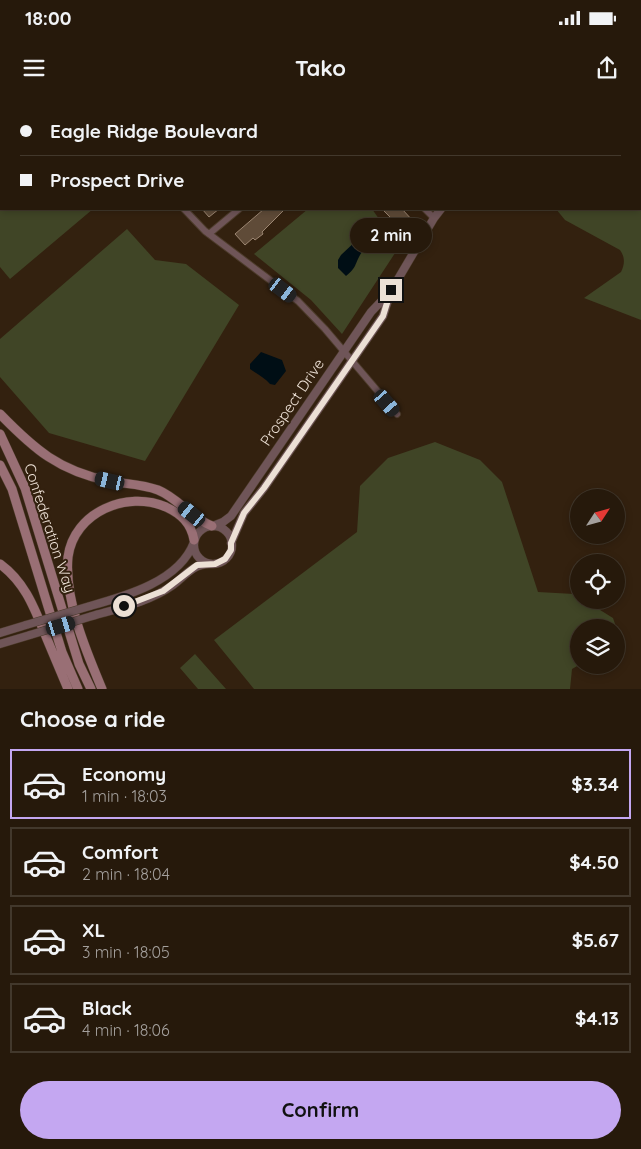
<!DOCTYPE html>
<meta charset="utf-8">
<style>
body{margin:0;font-family:Quicksand,sans-serif;background:#2e2214;color:#f1f3f6;height:100vh;display:flex;flex-direction:column;font-size:19px;white-space:nowrap}
*{box-sizing:border-box;margin:0}
p{font-size:16px;color:#a4a09d}
.icon{flex:none;width:28px;height:28px;fill:none;stroke:currentColor;stroke-width:2;stroke-linecap:round;stroke-linejoin:round}
.map{position:relative;height:589px;overflow:hidden}
.drawer{display:flex;flex-direction:column;background:#26190b;flex:1}
.drawer>*{flex:none}
.hud{position:absolute;left:0px;top:0px;width:641px;height:110px;box-shadow:0 2px 8px #0003,0 0 0 1px #42382c;display:grid;align-content:center;height:110px;padding:0 20px;background:#26190b}
.needle{width:32px;rotate:54deg}
.buttons{position:absolute;left:570px;top:389px;display:grid;gap:10px}
.buttons a{display:grid;place-items:center;width:55px;height:55px;border-radius:50%;background:#26190b;box-shadow:0 2px 8px #0003,0 0 0 1px #42382c;font-size:25px}
.end{position:absolute;width:22px;height:22px;margin:-11px;border:6px solid #ece0d5;background:#111;box-shadow:0 0 0 2px #111}
.from{border-radius:50%}
.bubble{position:absolute;height:35px;border-radius:18px;background:#26190b;box-shadow:0 2px 8px #0003,0 0 0 1px #42382c;font-size:16px;font-weight:700;line-height:35px;text-align:center}
.car{position:absolute;width:15px;height:30px;margin:-15px -8px;border-radius:6px;box-shadow:0 0 4px 1px #0007;background:linear-gradient(#222 24%,#8ab4d8 0 40%,#222 0 76%,#8ab4d8 0 86%,#222 0)}
.hud b{display:flex;align-items:center;gap:18px;height:48px;font-size:19px}
.hud b+b{border-top:1px solid #42382c}
.hud i{width:12px;height:12px;background:#f1f3f6}
ul{padding:0;list-style:none}
li{display:flex;align-items:center;gap:15px;height:70px;margin:0 10px 8px;padding:0 10px;border:2px solid #42382c;border-radius:0px}
li div{flex:1}
li b{display:block;font-size:19px}
li em{font-style:normal;font-weight:700}
li.current{border-color:#c4a7f1}
li>.icon{width:45px;height:45px;stroke-width:1.5}
h2{padding:0 20px;font-size:22px;line-height:60px}
.primary-button{display:flex;gap:10px;margin-top:auto;padding:10px 20px}
.primary-button a{flex:1;height:58px;border-radius:30px;background:#c4a7f1;color:#111;font-size:20px;font-weight:700;line-height:58px;text-align:center}
.status{display:flex;justify-content:space-between;align-items:center;height:35px;padding:0 25px;background:#26190b;direction:ltr}
.status svg{height:14px;fill:currentColor}
header{display:flex;justify-content:space-between;align-items:center;height:65px;padding:0 20px;background:#26190b;font-size:22px;font-weight:700}
.map>svg:first-child{display:block}
</style>
<div class="status"><b>18:00</b><svg viewBox="0 0 49 12"><path d="M0 12V9h3v3zM5 12V6h3v6zM10 12V3h3v9zM15 12V0h3v12zM26 1h20v11H26zM47 4h2v5h-2z"/></svg></div>
<header><svg class="icon" aria-label="menu" viewBox="0 0 24 24"><path d="M4 6h16M4 12h16M4 18h16"/></svg>Tako<svg class="icon" aria-label="share" viewBox="0 0 24 24"><path d="M12 15V3M7 8l5-5 5 5M5 13v7h14v-7"/></svg></header>
<div class="map">
<svg width="641" height="589" viewBox="0 0 641 589">
<rect width="100%" height="100%" fill="#33210f"/>
<path fill="#404526" d="M640,21L641,22V220L584,198L621,172C625,164 625,157 620,150L565,120L556,109H640Z
M0,51L1,109H93L10,179L0,167Z
M308,109H372L399,147L342,234L311,200L254,154Z
M127,129L155,160L186,164L239,205L145,361L49,333L0,277V239Z
M435,342L480,360L502,382L538,492L574,494L579,497V500H584L613,518L616,527L579,528V565L572,569L570,589H254L214,540L357,432L360,386L388,358Z
M195,554L226,589H198L180,568Z"/>
<path fill="#000e15" d="M358,139H361L366,145C364,149 362,152 360,155C354,166 357,167 346,176L338,168V160L341,155Z
M261,252L282,260L286,271L275,285L270,284C265,278 257,274 250,269V264Z"/>
<path fill="#5f4b38" stroke="#9c8672" d="M202,109H219L209,117Z
M264,109H285L262,132L263,134L255,140L253,138L245,145L235,134Z
M382,109H402L414,122L402,135L396,130L399,126Z"/>
<g fill="none" stroke-linecap="round" stroke-linejoin="round">
<g stroke="#4d3c2b" stroke-width="8">
<path id="minor" d="M90,0L92,1
M460,0L461,1
M148,1L150,0
M184,109L205,131L298,201L325,229L397,314
M425,109L434,118
M209,134L239,109"/>
</g>
<g stroke="#4d3c2b" stroke-width="9">
<path id="tertiary" d="M597,1L600,0
M213,426L223,422L231,416L371,212L390,192
M194 445a19 19 0 1 1 38 0a19 19 0 1 1-38 0Z
M231,443L244,413L264,388L383,216L391,191L434,118L441,109
M90,506C126,496 180,481 194,442
M92,516C120,508 149,502 173,485C185,476 193,464 209,464
M0,533L26,525
M0,544L30,535"/>
</g>
<g stroke="#4d3c2b" stroke-width="10">
<path id="secondary" d="M0,314C34,349 59,371 109,381C125,384 142,384 158,390C178,398 191,418 212,426
M0,334L25,388L79,564L91,589
M0,365L12,389L62,552L78,589
M0,464C26,483 35,510 47,539C54,556 61,572 68,589
M102,589C86,551 64,499 68,457C74,412 127,390 166,407C181,414 191,423 194,440"/>
</g>
<use href="#minor" stroke="#6f5558" stroke-width="6"/>
<use href="#tertiary" stroke="#6f5558" stroke-width="8"/>
<use href="#secondary" stroke="#996f75" stroke-width="9"/>
<g stroke="#4d3c2b" stroke-width="9" stroke-linecap="butt">
<path id="tertiary-bridge" d="M26,525L90,506
M30,535L92,516"/>
</g>
<use href="#tertiary-bridge" stroke="#6f5558" stroke-width="8"/>
</g>
<g fill="none" stroke-linecap="round" stroke-linejoin="round">
<path stroke="#ece0d5" stroke-width="6" d="M124,506L163,491L197,465L215,464L225,459L231,450V443L244,413L264,388L383,216L391,190"/>
</g>
<g text-anchor="middle" dominant-baseline="central" stroke-width="4" stroke-linejoin="round" paint-order="stroke">
<g font-size="15" fill="#ece0d5" stroke="#33210f">
<text transform="translate(292 302) rotate(-56)">Prospect Drive</text>
<text transform="translate(50 428) rotate(72)">Confederation Way</text>
</g>
</g>
</svg>
<div class="buttons">
<a><svg class="needle" viewBox="-14 -14 28 28"><path d="M0-13l5 13h-10z" fill="#e53935"/><path d="M0 13l5-13h-10z" fill="#a4a09d"/></svg></a>
<a><svg class="icon" aria-label="locate" viewBox="0 0 24 24"><circle cx="12" cy="12" r="6"/><path d="M12 2v4M12 18v4M2 12h4M18 12h4"/></svg></a>
<a><svg class="icon" aria-label="layers" viewBox="0 0 24 24"><path d="M12 4l9 5-9 5-9-5zM3 14l9 5 9-5"/></svg></a>
</div>
<i class="end from" style="left:124px;top:506px"></i>
<i class="end" style="left:391px;top:190px"></i>
<div class="bubble" style="left:350px;top:118px;width:82px">2 min</div>
<i class="car" style="left:283px;top:190px;rotate:127deg"></i>
<i class="car" style="left:387px;top:303px;rotate:139deg"></i>
<i class="car" style="left:110px;top:381px;rotate:283deg"></i>
<i class="car" style="left:192px;top:414px;rotate:309deg"></i>
<i class="car" style="left:61px;top:526px;rotate:73deg"></i>
<div class="hud">
<b><i class="from"></i>Eagle Ridge Boulevard</b>
<b><i></i>Prospect Drive</b>
</div>
</div>
<section class="drawer">
<h2>Choose a ride</h2>
<ul>
<li class="current"><svg class="icon" aria-label="car" viewBox="0 0 24 24"><path d="M5 17H2v-5l4-1 3-4h7l3 4 3 1v5h-3M9 17h6M6 11h13"/><circle cx="7" cy="17" r="2"/><circle cx="17" cy="17" r="2"/></svg><div><b>Economy</b><p>1 min · 18:03</p></div><em>$3.34</em></li>
<li><svg class="icon" aria-label="car" viewBox="0 0 24 24"><path d="M5 17H2v-5l4-1 3-4h7l3 4 3 1v5h-3M9 17h6M6 11h13"/><circle cx="7" cy="17" r="2"/><circle cx="17" cy="17" r="2"/></svg><div><b>Comfort</b><p>2 min · 18:04</p></div><em>$4.50</em></li>
<li><svg class="icon" aria-label="car" viewBox="0 0 24 24"><path d="M5 17H2v-5l4-1 3-4h7l3 4 3 1v5h-3M9 17h6M6 11h13"/><circle cx="7" cy="17" r="2"/><circle cx="17" cy="17" r="2"/></svg><div><b>XL</b><p>3 min · 18:05</p></div><em>$5.67</em></li>
<li><svg class="icon" aria-label="car" viewBox="0 0 24 24"><path d="M5 17H2v-5l4-1 3-4h7l3 4 3 1v5h-3M9 17h6M6 11h13"/><circle cx="7" cy="17" r="2"/><circle cx="17" cy="17" r="2"/></svg><div><b>Black</b><p>4 min · 18:06</p></div><em>$4.13</em></li>
</ul>
<div class="primary-button"><a>Confirm</a></div>
</section>
